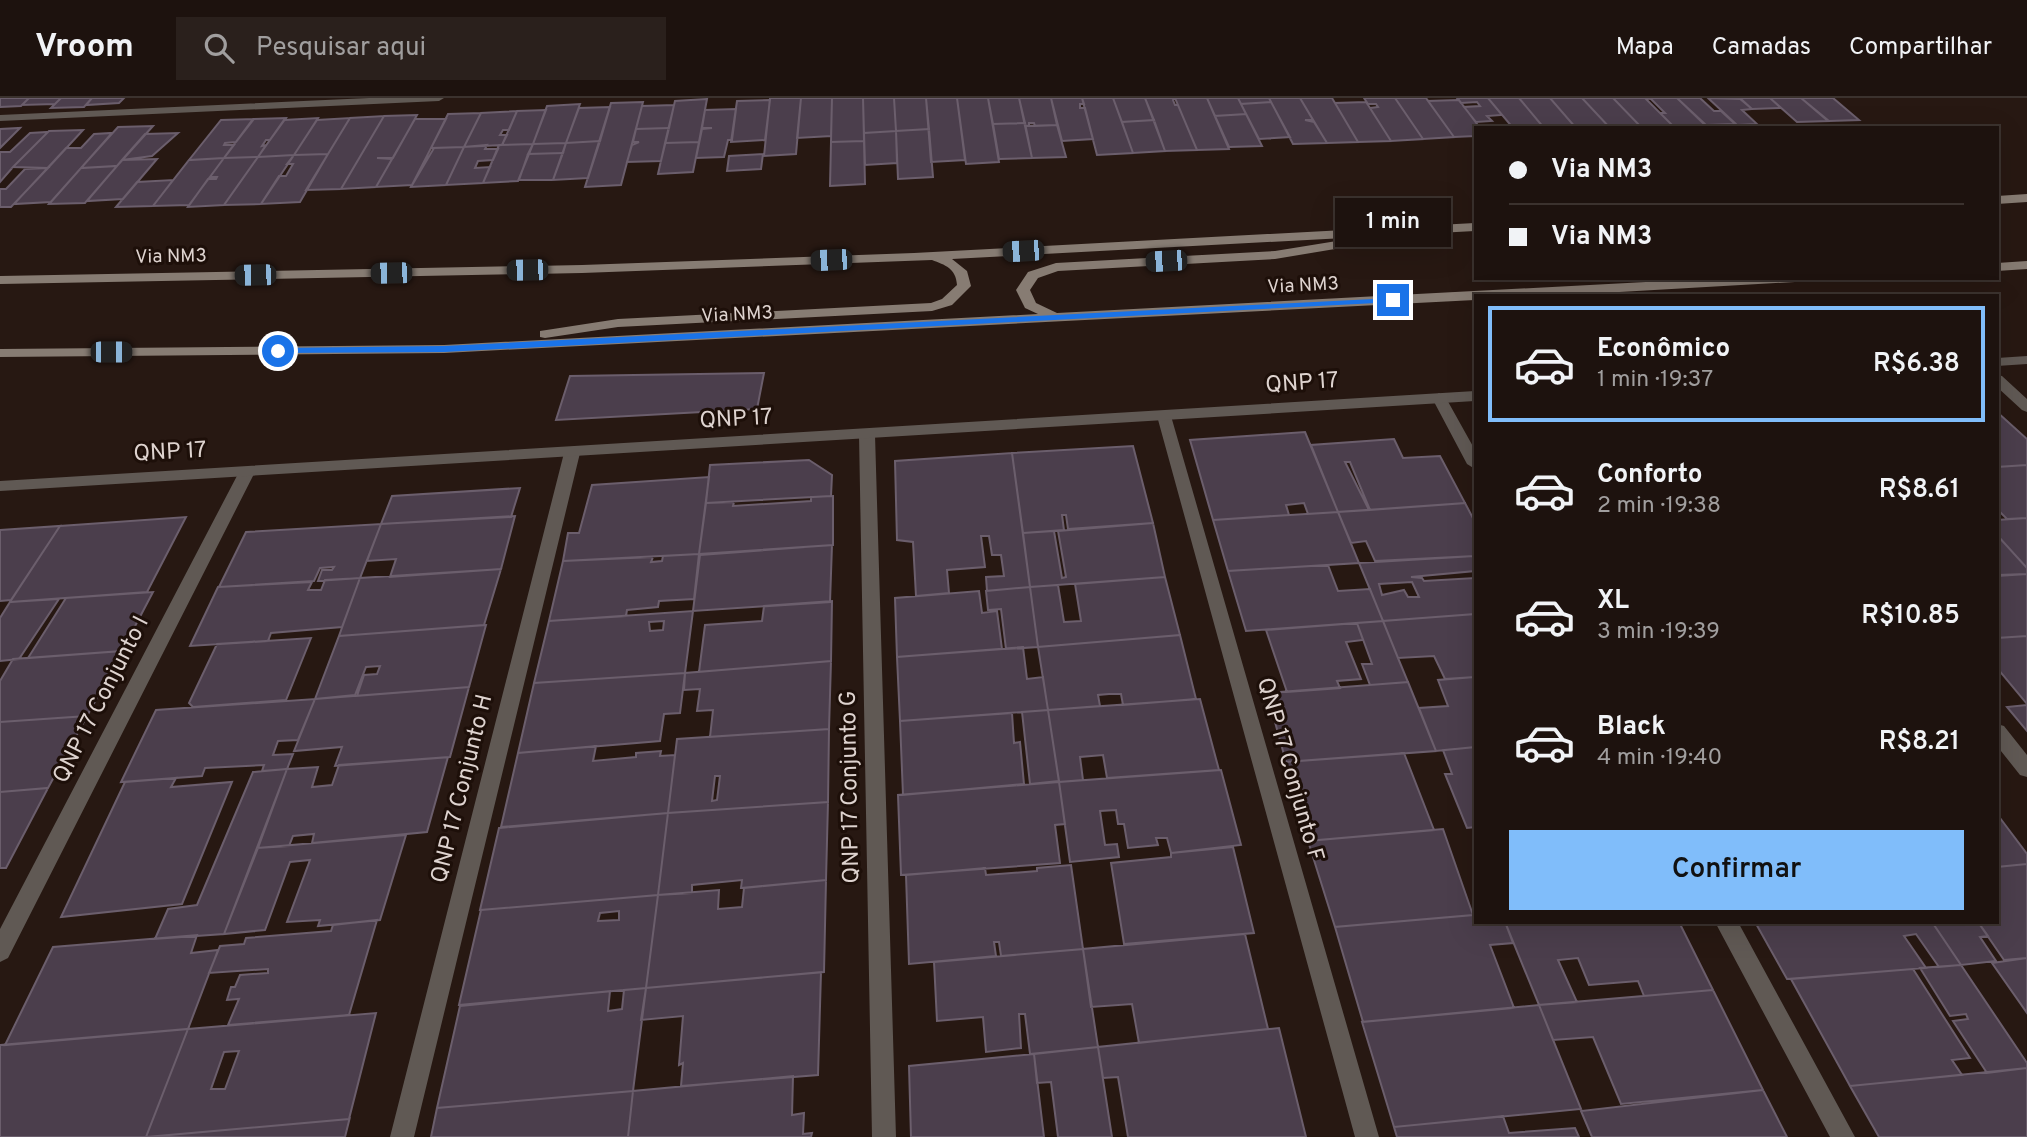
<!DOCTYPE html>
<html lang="pt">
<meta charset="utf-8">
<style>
body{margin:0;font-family:Overpass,sans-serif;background:#2a201c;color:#f1f3f6;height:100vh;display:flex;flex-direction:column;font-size:26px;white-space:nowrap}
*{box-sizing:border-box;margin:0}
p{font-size:23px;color:#a09e9e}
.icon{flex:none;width:38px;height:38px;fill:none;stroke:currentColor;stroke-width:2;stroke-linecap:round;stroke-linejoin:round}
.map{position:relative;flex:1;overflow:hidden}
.side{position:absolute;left:1474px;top:196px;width:525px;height:630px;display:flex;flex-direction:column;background:#1d120e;border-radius:0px;box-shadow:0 7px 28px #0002,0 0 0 2px #3b322e}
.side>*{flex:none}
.hud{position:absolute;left:1474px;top:28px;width:525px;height:154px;border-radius:0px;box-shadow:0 7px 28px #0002,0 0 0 2px #3b322e;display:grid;align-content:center;height:154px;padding:0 35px;background:#1d120e}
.end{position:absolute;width:32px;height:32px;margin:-16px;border:9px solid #1a73e8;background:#fff;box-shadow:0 0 0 4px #fff}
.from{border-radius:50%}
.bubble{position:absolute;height:49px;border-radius:0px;background:#1d120e;box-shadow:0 7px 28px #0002,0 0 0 2px #3b322e;font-size:23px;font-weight:600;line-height:49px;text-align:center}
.car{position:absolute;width:21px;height:42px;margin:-21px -10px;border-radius:9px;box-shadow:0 0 5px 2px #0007;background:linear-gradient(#222 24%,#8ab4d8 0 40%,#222 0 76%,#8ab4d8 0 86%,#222 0)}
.hud b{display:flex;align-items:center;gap:24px;height:66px;font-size:26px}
.hud b+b{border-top:2px solid #3b322e}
.hud i{width:18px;height:18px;background:#f1f3f6}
ul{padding:12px 0 0;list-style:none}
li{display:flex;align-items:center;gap:21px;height:116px;margin:0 14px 10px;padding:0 21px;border:4px solid transparent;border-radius:0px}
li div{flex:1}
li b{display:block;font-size:26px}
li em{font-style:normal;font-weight:600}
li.current{border-color:#80bdfa}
li>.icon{width:63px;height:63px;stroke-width:1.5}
.button{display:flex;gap:14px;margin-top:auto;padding:14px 35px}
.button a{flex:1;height:80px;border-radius:0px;background:#80bdfa;color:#111;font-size:28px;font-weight:600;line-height:80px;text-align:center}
header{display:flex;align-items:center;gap:42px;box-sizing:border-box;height:98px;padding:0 35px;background:#1d120e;border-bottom:2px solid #3b322e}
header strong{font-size:33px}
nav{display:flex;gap:38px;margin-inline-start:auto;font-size:24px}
.search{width:490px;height:63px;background:#2a201c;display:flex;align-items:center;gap:18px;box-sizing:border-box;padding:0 24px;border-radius:0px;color:#a09e9e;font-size:26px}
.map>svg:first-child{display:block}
</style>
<header>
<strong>Vroom</strong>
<div class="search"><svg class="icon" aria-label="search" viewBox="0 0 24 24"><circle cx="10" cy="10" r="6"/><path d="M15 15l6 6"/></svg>Pesquisar aqui</div>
<nav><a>Mapa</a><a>Camadas</a><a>Compartilhar</a></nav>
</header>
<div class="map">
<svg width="2027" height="1039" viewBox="0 0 2027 1039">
<rect width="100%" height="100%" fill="#271812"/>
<path fill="#4b3e4c" stroke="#6b5e6c" stroke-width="2" fill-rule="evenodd" d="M0,0H29L21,8L0,9Z
M29,0H61L55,6L22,7Z
M61,0H92L84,9L51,10Z
M92,0H124L119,5L86,7Z
M770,0H801L796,56L764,58Z
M801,0H832L831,38L797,40Z
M832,0H863L864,43L831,44Z
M863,0H894L896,33L864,35Z
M894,0H926L929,31L896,33Z
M926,0H957L965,62L931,64Z
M957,0H988L999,64L966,66Z
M988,0H1019L1025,25L993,26Z
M1019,0H1051L1057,27L1035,28L1034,25H1029V28H1025Z
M1051,0H1082L1084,6H1080V10H1085L1093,41L1062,43Z
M1082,0H1113L1133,55L1097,57Z
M1113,0H1145L1154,22L1122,24Z
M1145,0H1175L1173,2L1175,7H1178L1197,52L1165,53Z
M1175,0H1207L1229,51L1197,52Z
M1207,0H1238L1246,16L1215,18Z
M1238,0H1269L1271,4L1241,6Z
M1269,0H1300L1313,22H1305L1314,24L1327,45L1293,46Z
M1300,0H1332L1358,44L1327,45Z
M1364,0H1395L1423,41L1391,43L1370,10L1378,9L1376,6H1368Z
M1395,0H1426L1454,39L1423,41Z
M1457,0H1488L1502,17L1487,18L1492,23L1476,24L1464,9L1480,8L1477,4L1461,5Z
M1488,0H1519L1544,30H1513Z
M1519,0H1550L1576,30H1544Z
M1550,0H1582L1610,30H1576Z
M1582,0H1613L1642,30H1610Z
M1613,0H1645L1674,29L1642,30Z
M1645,0H1677L1706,28L1674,29L1660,15H1665L1651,1Z
M1677,0H1700L1714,13H1721L1735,26L1706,27Z
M1708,0L1741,1L1752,11L1742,12L1757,26L1737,27Z
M1739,0H1770L1781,10L1752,11Z
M1770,0H1801L1828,23L1797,24Z
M1801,0H1833L1859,22L1829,23Z
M707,1L699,44L665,45L675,3Z
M770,2L765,42L731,44L737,3Z
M1459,2L1480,30H1475V38L1454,39L1428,3Z
M643,4L621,87L585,89L611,5Z
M1271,4L1290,39L1259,41L1241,6Z
M1366,4L1370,10L1391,43L1358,44L1335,5Z
M580,6L566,45L533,46L547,8Z
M674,7L669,30L636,31L642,8Z
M610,9L600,43L566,45L579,10Z
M736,11L732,42H728L724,59L696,60L702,31L712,30H702L705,12Z
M546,12L533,46L502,47L517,13Z
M517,13L509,32H503L500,37H507L502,47L464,49L481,15Z
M481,15L464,49L431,50L448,16Z
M1246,16L1262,48L1229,49L1215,18Z
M417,17L393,60H377L392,61L376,89L341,91L384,18Z
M384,18L341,91L306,92L350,20Z
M286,20L270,42H266L262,48L266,47L258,59L224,60L253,21Z
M318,20L294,57L258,59L284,22Z
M350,20L328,56L294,57L317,22Z
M254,21L236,44L225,45L224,47H234L224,60L189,62L221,22Z
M415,21H446L412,87L376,89Z
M1154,22L1165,53L1133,55L1122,24Z
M1025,25L1032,60L999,61L993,26Z
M1057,27L1066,59L1032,60L1025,28Z
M153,28L117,68L81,70L118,29Z
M20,30L0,50V31Z
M669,30L661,63L627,64L632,47L639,44H633L636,31Z
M929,31L933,79L898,81L896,33Z
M83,32L48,70L13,69L49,33Z
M896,33L897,65L865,67L864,35Z
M48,34L13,69L0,84V54H10L30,35Z
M112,35L51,104L14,106L66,50H81L94,36Z
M178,35L152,58L122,62L145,36Z
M600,43L588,80L553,82L566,45Z
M864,43L865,86L830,88L831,44Z
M699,44L693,74L658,76L665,45Z
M566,45L563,55L528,56L533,46Z
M533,46L518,83L483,85L499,47Z
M487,47L485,51H498L493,62L478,63L475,70L490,69L483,85L446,87L464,49Z
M464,49L446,87L411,89L434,50Z
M563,55L553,82H519L528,56Z
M328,56L300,104L261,106L279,78H286L293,66H287L294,57Z
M763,56L761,71L727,73L729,58Z
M294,57L261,106L224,107L258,59Z
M258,59L224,107L188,109L208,81H216L217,79H210L224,60Z
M224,60L189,107L153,108L189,62Z
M157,61L123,101L87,103L122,62Z
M117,68L85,105L49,106L81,70Z
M48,70L11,109H0V91H6L25,71Z
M173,82L153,108L116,109L137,84Z
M764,275L757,311L556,322L570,278Z
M1997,314L2027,341V367L1997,369Z
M1305,334L1338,414L1308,416L1304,405L1286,407L1289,417L1213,422L1190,342Z
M1394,341L1403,360L1440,358L1465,405L1370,412L1350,364H1345L1369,412L1338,414L1311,347Z
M1133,348L1153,425L1068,431L1066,417H1062L1064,432L1023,435L1012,355Z
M1012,355L1030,489L987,493L986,479L1004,478L1001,457H992L989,438H981L985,469L947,472L949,495L916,498L913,444L897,442L895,363Z
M809,362L832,377L831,398L706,405L710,367Z
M2027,367V420L2007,421L1997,411V369Z
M709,379L699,456L563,463L568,435H579L592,387Z
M520,390L511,419L381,426L392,398Z
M833,398V447L699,456L706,405L734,404L733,408L811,403V399Z
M1465,405L1475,424V458L1375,463L1366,443L1351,445L1338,414Z
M1338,414L1359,465L1228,473L1213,422Z
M515,418L501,471L390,479L396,461L367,463L381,426Z
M186,419L147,494L10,504L60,428Z
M2027,420V470L1997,437V422Z
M1153,425L1165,479L1030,489L1023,435L1054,433L1062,480L1066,479L1058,433Z
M381,426L360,480L318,483L322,472H332L334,469L320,470L314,483L219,489L246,434Z
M60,428L11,502L0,503V432Z
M1997,437L2027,470V476L1997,477Z
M832,447L830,504L693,513L700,457Z
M699,456L694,501L659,503L658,509L627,512L626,518L549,523L563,463L653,459L651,464L662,463L663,458Z
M1475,458V473L1411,479L1422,480L1424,483L1475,480V516L1383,523L1359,465ZM1412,484L1419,499H1408L1404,492L1382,497L1379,486Z
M1328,467L1338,493L1370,491L1383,523L1246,533L1228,473Z
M501,471L484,527L339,538L360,480Z
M2027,476V538L1997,540V478Z
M1165,479L1180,537L1038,549L1030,489L1058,487L1064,524L1081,523L1075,486Z
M360,480L342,529L271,535L268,543L190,548L218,489L312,484L308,492H321L325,482Z
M1030,489L1038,549L1006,551L1001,511L988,512L986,493Z
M979,493L982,515L997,513L1002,551L897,559L895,500Z
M153,494L122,553L28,560L66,500Z
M59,501L19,561L0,563V520L10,504Z
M832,503L831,563L699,574L705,527L762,523L764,508Z
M693,513L685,575L534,585L549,523ZM664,523L663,532L650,533L649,524Z
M1475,516V579L1445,581L1434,558L1398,560L1383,523Z
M1383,523L1398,560L1408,584L1370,587L1362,566H1372L1357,525Z
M1357,525L1363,542L1346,544L1361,581L1337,583L1340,590L1287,594L1266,532Z
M486,527L469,589L357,598L364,577L377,576L380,568L366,569L355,597L315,601L339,538Z
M1180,537L1196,601L1123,607L1121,596H1109L1098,597L1100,608L1048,612L1038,549Z
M2027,538V606L1997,570V540Z
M311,540L286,602L193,609L189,605L217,546Z
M1023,549L1027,581L1043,579L1048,612L900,623L897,559Z
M123,553L87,618L0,624V583L13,561Z
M831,563L829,631L710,639L713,612L697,613L700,591L684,592L685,575Z
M685,575L680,615L664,616L660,643L518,655L534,585Z
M1475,579V649L1436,653L1419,610L1448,608L1438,582Z
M1408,584L1436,653L1286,664L1267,595Z
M469,589L450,659L335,668L342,649L294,653L315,601Z
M315,601L298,642L278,643L273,657L293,656L287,671L262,673L264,667L205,670L202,678L121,684L156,612Z
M1200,601L1219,672L1107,680L1103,657L1080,659L1083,682L1059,684L1048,612Z
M2027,607V633L2007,609Z
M1048,612L1059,683L1030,686L1022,614Z
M1012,615L1014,645L1020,644L1024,686L903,697L900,623Z
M87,618L48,690L0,694V624Z
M829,631L828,704L668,715L677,641ZM715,678H720L717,702L712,703Z
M596,648L593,663L636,659V655L661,653L660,658L675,657L668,715L501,729L518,655Z
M1475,649V729L1467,730L1445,676H1452L1443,652Z
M1404,655L1434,732L1308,743L1286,664Z
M448,659L427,734L312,745L314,736L293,738L289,748L258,750L287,671L318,669L312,689L332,687L339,667Z
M287,671L224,836L155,841L168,811L197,807L253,674Z
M1221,672L1241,747L1171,755L1167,740H1156L1158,747L1128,750L1124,726H1118L1116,712L1100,713L1105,747L1117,746L1119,759L1070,764L1059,684Z
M176,680L171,689L232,684L182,806L61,819L125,684Z
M1059,684L1065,726L1055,727L1060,765L901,777L898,697Z
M48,690L6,770H0V694Z
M828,704L826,782L741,790L742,782L692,787V795L658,797L668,715Z
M668,715L658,797L480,812L499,730Z
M1997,716L2027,756V766L1997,769Z
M1443,731L1473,817L1335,829L1308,743Z
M406,737L380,822L318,828L320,822L287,824L310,762L290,764L265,832L224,836L258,750Z
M1233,749L1254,835L1124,846L1111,765L1171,759V755Z
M2027,766V860L2004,862L1978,824H1997V769Z
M1071,767L1083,851L1001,858L999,844H994L996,858L909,866L906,777L985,770L986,777L1037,773V770Z
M826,782L824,874L646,890L658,797L719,792L718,811L742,809L744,790Z
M658,797L646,890L459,907L481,812ZM619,813V822L598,823L600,815Z
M1473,817H1475V824H1505L1513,845L1490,847L1514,910L1363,924L1335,829Z
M377,822L349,917L228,927L239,901L227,902L231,889H235L240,877L268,875V871L209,875L220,848L244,846L246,840L331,833L333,827Z
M1505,824H1679L1713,892L1644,898L1638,883L1589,887L1578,860L1558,862L1577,904L1539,907Z
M1755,824H1932L1961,867L1939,869L1916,836L1904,838L1926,870L1787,881Z
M1932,824H1978L1988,838L1980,839L1996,863L1961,867Z
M1245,836L1268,931L1139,945L1132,906L1091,909L1083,851Z
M197,837L191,855L218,852L188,931L5,947L53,849Z
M1083,851L1098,949L1030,956L1025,916H1019L1021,950L986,954L983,919L937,923L934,864Z
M2027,860V915L1992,865Z
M1961,867L2027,965V970L1987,975L1953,923L1968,921L1966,916L1950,918L1920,870Z
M1913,871L1970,960L1952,962L1962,977L1850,988L1791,881Z
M821,874L818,977L681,988L683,965L679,967L683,918L641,922L646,890Z
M646,890L633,993L437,1010L460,908L610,893L608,913L622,911L624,892Z
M1713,892L1763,992L1621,1006L1593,939L1553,942L1539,907Z
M1539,907L1581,1011L1394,1029L1362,924Z
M376,915L349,1021L146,1039L188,931ZM239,953L225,991H211L224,954Z
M1279,930L1306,1039H1128L1118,979L1103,980L1098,949Z
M188,931L146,1039H0V947Z
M1098,949L1112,1039H1058L1051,984L1037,985L1034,956Z
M1034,956L1044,1039H911L909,968Z
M2027,970V1039H1879L1850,988Z
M793,978L792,1017L804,1015L803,1036L812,1035L811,1039H628L633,993Z
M1763,992L1787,1039H1592L1581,1013Z
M633,993L628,1039H431L437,1010Z
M1503,1018L1509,1035L1575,1030L1579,1039H1397L1394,1029Z
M350,1019L345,1039H147L349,1021Z"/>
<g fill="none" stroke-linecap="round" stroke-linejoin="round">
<path fill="#605954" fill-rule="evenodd" d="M369,0H444L439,3L0,23V17Z
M1997,277L2002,278L2027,301V314L2022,312L1997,289Z
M1439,295L1446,300L1475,352V371L1467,366L1432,300Z
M1164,313L1171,318L1379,1039H1355L1157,318Z
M867,332L875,337L896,1039H872L859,337Z
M572,350L580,355L414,1039H390L564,355Z
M247,369L255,374L8,860L0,864V831L239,374Z
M1997,626L2004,628L2027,657V679L2020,677L1997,648Z
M1715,824H1738L1855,1039H1830Z"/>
<path fill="#605954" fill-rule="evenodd" d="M2027,258V266L1997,268V260Z
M1475,293V303L0,393V383Z"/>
<path fill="#877c73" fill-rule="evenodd" d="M2027,96V104L1997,106V98Z
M1475,125V133L952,161L967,173L971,188L952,207L932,213L618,229L545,240L540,239V233L618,221L931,205L942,201L957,187C956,170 945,167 932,162L582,175L0,186V178L582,167L914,155Z
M1349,141L1353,142V148L1275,161L1058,173L1038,180L1030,192L1036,205L1057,215L1721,180H1801L1795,184L1550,198H1475V202L444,255L0,259V251L444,247L1038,216L1025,210L1016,192L1028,174L1056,165L1275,153Z
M2027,163V171L1997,173V165Z"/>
</g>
<path fill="#1a73e8" d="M1393,200L1396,204L444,254L278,255L273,253L278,250L444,248Z"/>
<g text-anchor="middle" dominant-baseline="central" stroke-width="6" stroke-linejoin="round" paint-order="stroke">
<g font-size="19" fill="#ded3cf" stroke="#1d0f09">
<text transform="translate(171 159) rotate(-1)">Via NM3</text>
<text transform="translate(1303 188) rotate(-3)">Via NM3</text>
<text transform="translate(737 217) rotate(-3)">Via NM3</text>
</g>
<g font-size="23" fill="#ded3cf" stroke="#1d0f09">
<text transform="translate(1302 286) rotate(-4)">QNP 17</text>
<text transform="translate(736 322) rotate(-3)">QNP 17</text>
<text transform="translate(170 355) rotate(-3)">QNP 17</text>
<text transform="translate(102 602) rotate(-63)">QNP 17 Conjunto I</text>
<text transform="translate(1289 672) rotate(74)">QNP 17 Conjunto F</text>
<text transform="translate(851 689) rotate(-91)">QNP 17 Conjunto G</text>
<text transform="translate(463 691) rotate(-76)">QNP 17 Conjunto H</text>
</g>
</g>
</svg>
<i class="end from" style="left:278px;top:253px"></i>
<i class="end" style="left:1393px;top:202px"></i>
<div class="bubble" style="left:1335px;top:100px;width:116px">1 min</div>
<i class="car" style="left:1023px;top:153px;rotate:267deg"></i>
<i class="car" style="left:831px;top:162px;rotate:268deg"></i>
<i class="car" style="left:1166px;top:163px;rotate:267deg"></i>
<i class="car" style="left:527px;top:172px;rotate:269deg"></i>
<i class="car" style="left:391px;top:175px;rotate:269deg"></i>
<i class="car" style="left:255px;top:177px;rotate:269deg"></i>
<i class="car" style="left:111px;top:254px;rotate:90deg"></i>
<div class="hud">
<b><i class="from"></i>Via NM3</b>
<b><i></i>Via NM3</b>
</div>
<section class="side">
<ul>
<li class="current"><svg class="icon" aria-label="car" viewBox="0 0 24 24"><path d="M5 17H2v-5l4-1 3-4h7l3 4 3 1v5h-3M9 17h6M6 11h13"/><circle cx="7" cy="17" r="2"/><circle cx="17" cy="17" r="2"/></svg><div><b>Econômico</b><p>1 min · 19:37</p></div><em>R$6.38</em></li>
<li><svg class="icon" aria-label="car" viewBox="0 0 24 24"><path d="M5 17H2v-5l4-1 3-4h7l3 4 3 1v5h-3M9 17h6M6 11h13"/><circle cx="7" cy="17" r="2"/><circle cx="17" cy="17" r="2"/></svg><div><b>Conforto</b><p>2 min · 19:38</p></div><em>R$8.61</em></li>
<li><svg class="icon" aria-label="car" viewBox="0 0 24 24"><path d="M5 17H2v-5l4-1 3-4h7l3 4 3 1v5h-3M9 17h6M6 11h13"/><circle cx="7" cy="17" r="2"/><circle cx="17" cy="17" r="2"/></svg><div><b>XL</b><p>3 min · 19:39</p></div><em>R$10.85</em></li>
<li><svg class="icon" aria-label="car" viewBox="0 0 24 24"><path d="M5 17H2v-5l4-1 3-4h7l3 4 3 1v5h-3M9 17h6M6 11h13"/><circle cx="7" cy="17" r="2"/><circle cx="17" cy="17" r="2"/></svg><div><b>Black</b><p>4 min · 19:40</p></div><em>R$8.21</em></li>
</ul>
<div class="button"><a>Confirmar</a></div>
</section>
</div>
